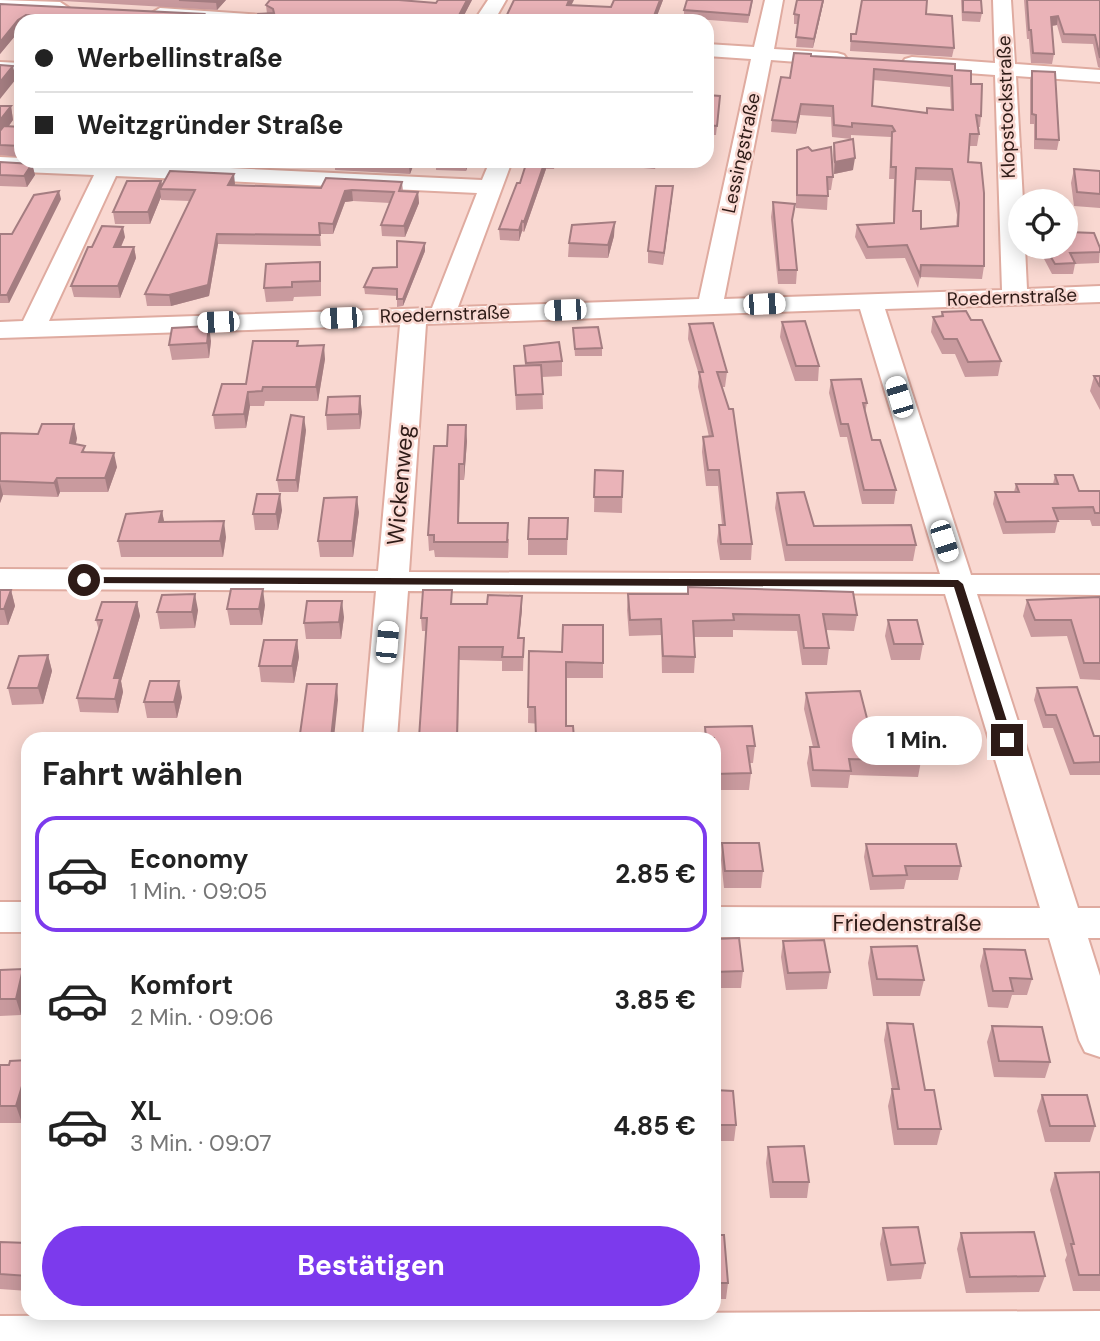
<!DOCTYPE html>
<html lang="de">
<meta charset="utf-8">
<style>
body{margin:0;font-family:"DM Sans",sans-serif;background:#f6f6f6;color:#222;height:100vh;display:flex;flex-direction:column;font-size:26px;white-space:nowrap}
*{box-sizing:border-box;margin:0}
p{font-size:23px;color:#767676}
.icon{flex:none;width:38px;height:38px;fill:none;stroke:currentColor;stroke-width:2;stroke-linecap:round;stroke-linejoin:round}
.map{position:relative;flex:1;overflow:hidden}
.sheet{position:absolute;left:21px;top:732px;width:700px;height:588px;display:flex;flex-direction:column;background:#fff;border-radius:21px;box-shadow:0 4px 18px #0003}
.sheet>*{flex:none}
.banner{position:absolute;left:14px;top:14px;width:700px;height:154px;border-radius:21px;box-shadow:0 4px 18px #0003;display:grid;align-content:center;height:154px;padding:0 21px;background:#fff}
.buttons{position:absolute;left:1008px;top:189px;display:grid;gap:14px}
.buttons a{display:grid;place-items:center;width:70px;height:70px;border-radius:50%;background:#fff;box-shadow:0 4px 18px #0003;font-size:35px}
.end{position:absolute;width:32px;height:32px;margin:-16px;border:9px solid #2e1b17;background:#fff;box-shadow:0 0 0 4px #fff}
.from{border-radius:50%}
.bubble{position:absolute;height:49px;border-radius:24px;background:#fff;box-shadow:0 4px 18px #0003;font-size:23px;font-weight:700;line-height:49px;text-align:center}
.car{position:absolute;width:21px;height:42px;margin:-21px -10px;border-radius:9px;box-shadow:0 0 5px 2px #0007;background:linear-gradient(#fff 24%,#345 0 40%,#fff 0 76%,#345 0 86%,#fff 0)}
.banner b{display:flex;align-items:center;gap:24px;height:66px;font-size:26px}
.banner b+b{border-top:2px solid #e0e0e0}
.banner i{width:18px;height:18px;background:#222}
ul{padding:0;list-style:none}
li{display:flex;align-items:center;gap:21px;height:116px;margin:0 14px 10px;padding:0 7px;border:4px solid transparent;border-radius:21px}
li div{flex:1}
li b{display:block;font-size:26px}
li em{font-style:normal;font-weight:700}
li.active{border-color:#7c3aed}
li>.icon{width:63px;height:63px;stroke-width:1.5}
h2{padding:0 21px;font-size:32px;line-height:84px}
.cta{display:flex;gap:14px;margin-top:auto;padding:14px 21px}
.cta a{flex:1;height:80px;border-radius:42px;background:#7c3aed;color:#fff;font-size:28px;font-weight:700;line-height:80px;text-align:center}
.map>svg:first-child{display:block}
</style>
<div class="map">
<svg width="1100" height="1341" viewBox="0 0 1100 1341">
<rect width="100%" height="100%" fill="#f9d8d1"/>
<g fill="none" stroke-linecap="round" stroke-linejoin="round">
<g stroke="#dfaba0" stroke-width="4">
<path id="minor" d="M0,0L60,2L69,8L60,14L0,10Z
M488,0H506L494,21H474Z
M765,0H783L774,49L837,53L844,55L847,59L844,63L837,65L771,60L724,299L1002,290L995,75L912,69L905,67L902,63L905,59L912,57L995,63L993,0H1011L1015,64L1100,70V82L1016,76L1023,201H1020V247H1025L1027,289L1100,286V302L885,309L971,575H1100V595L977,594L1078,908H1100V938H1088L1100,976V1057L1085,1052L1079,1040L1049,938L714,937V907L1040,908L945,594L408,591L397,738H363L376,591L0,589V569L378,571L400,325L0,338V322L23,321L94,175L0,171V157L21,158V161H126L125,163L482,180L490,161H512L458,307L699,299L751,59L707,56V44L754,47ZM116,176L477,193L432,308L49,321ZM860,309L940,574L409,572L426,324Z
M160,8L263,15L273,21H179L153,18L150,14Z
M0,62L21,63V75L0,74Z
M0,902H28V932H0Z
M1100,1311V1341H0V1316Z"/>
</g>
<use href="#minor" fill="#fff" fill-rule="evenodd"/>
</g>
<path fill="#c99a9e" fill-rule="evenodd" d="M46,0H226L217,10Z
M270,0H405L436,3L438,0H472L461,21L267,14L266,5Z
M614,0H663L655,21H505V19L571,5L611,7Z
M753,0L748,23L684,18V10Z
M824,0L813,48L796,47L798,24H794V14Z
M961,0H981L982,13L980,22L962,21Z
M1024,0H1100V68L1098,67L1093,44L1062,43L1057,25L1052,26L1054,54L1052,64L1031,63L1029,39H1027Z
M0,4L204,14L205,21H21L20,29L0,54Z
M926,14L954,48L952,57L850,51L851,34H856Z
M811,56L955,70L971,84L981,116L980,127H978L979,134L977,146H969L968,162L984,266L982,279L920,277L918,288L905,258L866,259L855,237L857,225L893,223L894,179H889L891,137L851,135V139L832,137L831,117L800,115L796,134L771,132L772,120L790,78ZM873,80L950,87L951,110L926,113L872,106ZM915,180L950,181L957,215L956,227L921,229L913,211Z
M1032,71L1059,140L1057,150L1034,149V124H1030V80Z
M707,95L720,96L716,135H707Z
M0,106H11L13,120L8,127H21V157L0,155Z
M834,143L853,170L834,174L833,155Z
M797,150L833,177L831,190H828L827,210L796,208V162Z
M182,161H332L331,165L246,162L244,166L182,163Z
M415,161L410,174L335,170V163Z
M436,161H469L466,171L436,170Z
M527,161H556L554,169H546L524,232L522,231L519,241L500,240L499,229L520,183Z
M632,161H658L655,169L632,167Z
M0,162L32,164L35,175L27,187L0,186Z
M1074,169L1100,171V208L1074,206L1071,183Z
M161,181L162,185L235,184L234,185L321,188L402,182L403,191L418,192L419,203L405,237L382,236L381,225L390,203L353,201L345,202L333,234H320L321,246L218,244L209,296L171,306H147L145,294L190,201L161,200V197L150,224H115L113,212Z
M672,198L663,265L648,263V251Z
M61,199L9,303H0V234H12Z
M773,202L793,218L792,224L797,270L796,284H778L771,217Z
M1068,232L1100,248L1099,263L1075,264L1073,274H1052L1043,257L1040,247H1066Z
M614,236L608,258L568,257L569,243Z
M125,237L121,247H134L136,258L120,298L74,297L71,286L92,247Z
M425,251L403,306L397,307V296L365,294L364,287Z
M321,277V296L294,297L293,301L266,302L264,288Z
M942,312L971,320L1001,361L998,376L965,377L955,354H942L931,332L933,317L941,316Z
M782,322L819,366L818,381H795L780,337Z
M689,324L727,372L725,387H721L752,544L751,560H720L717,541L719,525H722L718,486H706L702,452L703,437H709L698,387L699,375L688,339Z
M573,328L602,348V356H575Z
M211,341L209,358L172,360L169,345Z
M298,341V346L325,359L318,401H265L264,406H250L246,428L215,429L213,415L246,384Z
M524,346L562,361V376L542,377L543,409L516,410L514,366H525Z
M1094,376H1100V410L1090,391Z
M831,380L867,403L865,413L872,440L896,490L894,504H862L847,437H840L829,393Z
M362,412L360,429L327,430L326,415Z
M306,430L298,492H279L277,480Z
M0,435L77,438L76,444L86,452L117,467L108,492H60L58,497L3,495L0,503Z
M467,441L464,480H460L459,523L509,539L508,558L435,557L434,550L429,551L428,535L447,446Z
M595,470L623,471L622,513L594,512Z
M1055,475L1079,491H1100V526H1092L1090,520H1058L1055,533L1003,534L993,504L995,492H1014L1016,484H1053Z
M777,493L814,526L916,545L913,561H785L775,508Z
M282,510L278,530H255L253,514Z
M162,511L164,522L226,537L223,557H121L118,541Z
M359,512L353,557H320L318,541Z
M568,518L567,555H528V539Z
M688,587L857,615L854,631L826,630L829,648L827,665H802L797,631L733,630V637H694L695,657L694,673H662L661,635L629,636L627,610L628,594H687Z
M0,590H11L15,606L8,625H0Z
M1100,597V680L1080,679L1067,636L1031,637L1023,616L1027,600Z
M137,602L140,616L121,681L123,692L118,713L80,712L77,698L99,631L96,620Z
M452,604L522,609L519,638H524L523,671H502V661L460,660L426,631H422L421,618Z
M265,605L262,625H230L227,609Z
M198,610L195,628L160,629L157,612Z
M344,617L341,639H306L304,623Z
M888,620L923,644L920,660H891L885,636Z
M297,640L299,657L294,683L261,682L259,666Z
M529,651L603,663V678H566V726L528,723Z
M48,655L52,671L43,704L12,705L8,688Z
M1037,688L1094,736H1100V775H1070L1053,728H1043L1034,700Z
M806,693L871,734L921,761L918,777L850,775L848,788L811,787L807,763L810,747H813L804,709Z
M182,697L177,718H147L144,702Z
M705,727L755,746L753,763H749L751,773L749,790H714V738H704Z
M722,843L763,871L761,888H724L721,860Z
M866,844L961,866L958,880H906L904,889L870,890L864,857Z
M714,939L743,971L741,988H714Z
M783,941L830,972L827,989L786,990L781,957Z
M871,947L924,980L920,996H873L868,963Z
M984,949L1032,979L1027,995H1012L1008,1008L988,1007L980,966Z
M23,969L28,986L21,1015L0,1016V970Z
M887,1023L941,1129L937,1145H894L888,1106L892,1089L884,1040Z
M992,1026L1050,1062L1045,1078L994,1077L987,1042Z
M28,1060V1101L22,1123H0V1065H9Z
M714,1090L736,1125L734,1141H714Z
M1042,1095L1095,1126L1090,1142H1045L1037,1111Z
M768,1147L809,1182L807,1198H770L766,1163Z
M1100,1172V1291H1073L1065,1260L1067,1255L1050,1190L1055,1173Z
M883,1228L925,1263L921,1279L887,1281L880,1244Z
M961,1233L1045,1276L1039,1292L966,1293L957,1249Z
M714,1235L728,1283L726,1299H714Z
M0,1242L28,1243V1291L0,1289Z"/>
<path fill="#a47d81" d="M218,0H226L217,10L216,2Z
M467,0H472L461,21H456Z
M569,0H574L567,14V5Z
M660,0H663L655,21H652Z
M823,0H824L813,48L814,39Z
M204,14L205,21H198Z
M26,15L28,21H21V29L0,54V42L18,20Z
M1058,16L1057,25L1050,26L1051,17Z
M13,66L16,79L0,99V82Z
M801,104L800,115L796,134L797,122Z
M11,106L13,120L0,138V120Z
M855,158L853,170L834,174L835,162Z
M412,161H415L410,174L409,167Z
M466,161H469L466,171Z
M545,161L546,169L524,232V222Z
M32,164L35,175L27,187L24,176Z
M234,174L235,184L229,195L228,185Z
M161,181L163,189H160L161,197L150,224L148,212Z
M673,186L672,198L663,265L664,253Z
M352,190L353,201L345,202L333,234V224L345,191Z
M59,191L61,199L9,303L7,295Z
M418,192L419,203L405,237L404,226Z
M522,221V231L519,241V230Z
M615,222L614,236L608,258V245Z
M123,227L125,237L116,258L114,247Z
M217,234L218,244L209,296L171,306L169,295Z
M425,243V251L403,306V299Z
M134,247L136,258L120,298L118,286Z
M209,326L211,341L209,358L207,343Z
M324,345L325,359L318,401L316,387Z
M248,392L250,406L246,428L244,414Z
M360,396L362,412L360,429L359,414Z
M304,417L306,430L298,492L296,480Z
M74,424L77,438L73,457L70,443Z
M466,425L467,441L464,480V464Z
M114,453L117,467L108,492L105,478Z
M459,464L460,480L458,539V523Z
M57,478L60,492L58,497L54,483Z
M0,483L3,495L0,503Z
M280,494L282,510L278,530L276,514Z
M357,497L359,512L353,557L352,541Z
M162,511L165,526L159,522Z
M224,521L226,537L223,557L220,541Z
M263,589L265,605L262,625L259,609Z
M11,590L15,606L8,625L4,609Z
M195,594L198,610L195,628L192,612Z
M522,596V609L518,651V638Z
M342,601L344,617L341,639L339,622Z
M137,602L140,616L121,681L123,692L118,713L115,699L114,678Z
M297,640L299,657L294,683L292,666Z
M459,647L458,738H457Z
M48,655L52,671L43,704L38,688Z
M179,681L182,697L177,718L174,702Z
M337,684L338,700L334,738H331Z
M23,969L28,986L21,1015L16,999Z
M28,1066V1101L22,1123L16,1106Z"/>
<path fill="#eab3b8" stroke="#a47d81" stroke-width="2" fill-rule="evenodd" d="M179,0H218L216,2Z
M270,0H399L436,3L438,0H467L456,21H253L258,14L274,13L273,9L266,5Z
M514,0H569L567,5L611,7L614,0H660L652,21H540L505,19Z
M687,0H752L749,15L684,10Z
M797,0H823L814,39L796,37L799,15L794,14Z
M862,0H927L926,14L952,16L954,48L851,41V34H856Z
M963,0H981L982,13L963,12Z
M1027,0H1100V58L1095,35L1064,34L1058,16L1051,17L1054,54L1033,53L1031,30H1029Z
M0,4L204,14L198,21H71L74,18L26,15L18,20L0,42Z
M794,53L811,54V56L955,64V70L971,71V84H982L981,116L976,115L979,134H970L968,162L981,163L984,193V266L921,265L920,275L907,245L868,247L857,225L894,223L896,167H891L892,132L895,131L892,126L852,123V127L834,125L833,106L801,104L797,122L772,120L781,77L790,78ZM874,69L952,76L953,110L927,108V113L872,106ZM916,168L952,169L959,203L958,226L921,229V211H913Z
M0,65L13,66L0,82Z
M1032,71L1055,72L1059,140L1036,139V115L1032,114Z
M707,95L720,96L717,126L707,125Z
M0,106H11L0,120Z
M4,126L21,127V146L0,145V131Z
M853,139L855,158L835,162L834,143Z
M808,147L812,151L831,147L833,177H827L828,196L797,195V150Z
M336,161H412L409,167L335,163Z
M527,161H545L524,222L522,221L519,230L499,229L517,183H520Z
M0,162L32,164L24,176L0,175Z
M1074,169L1100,171V194L1077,192Z
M170,171L234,174L228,185L321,188L326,178L402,182L399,191L418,192L404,226L381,225L394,192L352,190L345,191L333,224L319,223L320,235L217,234L208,285L169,295L145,294L195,190L160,189Z
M127,181H161L148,212H113Z
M656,186H673L664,253L648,251Z
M59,191L7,295H0V234H12L34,195Z
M773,202L795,204L792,220L797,270H779Z
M615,222L608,245L569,243L572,225Z
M1066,222L1068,232L1094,233L1100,248V252L1070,253L1075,263L1055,264L1045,247H1066Z
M102,226L123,227L114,247H134L118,286H71L88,247H92Z
M397,241L425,243L403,299H397V289L364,287L373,268L397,267Z
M320,262V281L292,282V287L264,288L266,264Z
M966,311L971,320H982L1001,361L968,362L957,339H944L933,317L943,316L942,312Z
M805,321L819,366H796L782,322Z
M713,323L727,372H717L729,409H733L752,544H721L719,525H725L719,470H708L703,437L713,436L699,372H703L689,324Z
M209,326L207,343L169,345L172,328Z
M598,327L602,348L575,349L573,328Z
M253,341H298L297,346L324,345L316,387H263L262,391L248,392L244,414L213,415L222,384H246Z
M559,342L562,361L526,363L524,346Z
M541,365L543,394L516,395L514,366Z
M1094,376H1100V387Z
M861,379L867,403H863L872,440H880L896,490H864L848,424H841L831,380Z
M360,396L359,414L326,415L328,397Z
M291,415L304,417L296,480H277Z
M42,424H74L70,443L85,446L82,452L114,453L105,478H57L54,483L0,481V435L1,433L38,434Z
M448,425H466L464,464H459L458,523H508L507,542H434V535H428L434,446H447Z
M595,470L623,471L622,497H594Z
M1055,475H1073L1079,491H1100V513H1095L1093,507L1053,508L1058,521L1006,522L995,492H1019L1016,484H1058Z
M804,492L814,526L911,525L916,545H787L777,493Z
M257,494H280L276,514H253Z
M357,497L352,541H318L324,498Z
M162,511L159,522L224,521L220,541H118L126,514Z
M529,518H568L567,539H528Z
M688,587L853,592L857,615L823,614L829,648H804L799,615L733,614L734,620L693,621L695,657L663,656L661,619L630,620L628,594H688Z
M231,589H263L259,609H227Z
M0,590H11L4,609H0Z
M423,590H452L451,604H487L488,595L522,596L518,638H524L523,657H502L503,647H459L457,738H419L427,618H421Z
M195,594L192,612H157L162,595Z
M1100,597V663H1084L1071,620H1035L1027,600Z
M307,601H342L339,622L304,623Z
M102,602H137L114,678H120L115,699L77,698L102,620H96Z
M888,620H917L923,644H894Z
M563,625H603V663L566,662V726H573L574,738H536L535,707H528L529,651L562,652Z
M264,640H297L292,666H259Z
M48,655L38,688H8L19,656Z
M150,681H179L174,702H144Z
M307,684H337L331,738H297L298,734H300Z
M1077,687L1094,736H1100V762L1074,763L1056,715H1046L1037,688Z
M860,691L871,734L917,735L921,761L849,759L851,771L813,770L810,747H819L806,693Z
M752,726L755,746H747L751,773L714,774V738H706L705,727Z
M722,843H759L763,871H725Z
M866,844H956L961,866H905L907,875L873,876Z
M739,938L743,971L714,972V939Z
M824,940L830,972L788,973L783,941Z
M917,946L924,980L877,979L871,947Z
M984,949L1025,950L1032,979L1010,978L1013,991H993Z
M23,969L16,999H0V970Z
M887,1023L913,1024L925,1090H934L941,1129H898L892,1089H899Z
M992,1026L1042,1027L1050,1062L999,1061Z
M28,1060V1066L16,1106H0V1065H9L10,1061Z
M714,1090L733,1091L736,1125H714Z
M1042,1095H1087L1095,1126H1050Z
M804,1146L809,1182H773L768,1147Z
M1100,1172V1275H1079L1071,1244H1074L1055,1173Z
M918,1227L925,1263L891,1265L883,1228Z
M1034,1232L1045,1276L970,1277L961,1233Z
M714,1235H724L728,1283H714Z
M0,1242L28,1243V1276L0,1274Z"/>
<path fill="#2e1b17" d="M80,577L958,580L963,584L1013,740L1007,745L1002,740L954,587L84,583L78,580Z"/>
<g text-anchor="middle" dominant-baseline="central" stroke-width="5" stroke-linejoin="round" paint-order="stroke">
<g font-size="19" fill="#2e1b17" stroke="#f9d8d1">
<text transform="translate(1006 107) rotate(-92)">Klopstockstraße</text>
<text transform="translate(741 153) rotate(-78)">Lessingstraße</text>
<text transform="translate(1012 297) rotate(-2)">Roedernstraße</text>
<text transform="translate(445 314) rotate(-2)">Roedernstraße</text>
</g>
<g font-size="23" fill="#2e1b17" stroke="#f9d8d1">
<text transform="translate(400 485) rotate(-85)">Wickenweg</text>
<text x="907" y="923">Friedenstraße</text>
</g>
</g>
</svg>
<div class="buttons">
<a><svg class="icon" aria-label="locate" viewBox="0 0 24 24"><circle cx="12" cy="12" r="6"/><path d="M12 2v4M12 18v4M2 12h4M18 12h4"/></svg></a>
</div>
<i class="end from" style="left:84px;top:580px"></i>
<i class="end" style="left:1007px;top:740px"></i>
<div class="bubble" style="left:852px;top:716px;width:130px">1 Min.</div>
<i class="car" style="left:764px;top:304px;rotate:88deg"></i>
<i class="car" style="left:565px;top:310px;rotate:268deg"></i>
<i class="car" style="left:341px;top:318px;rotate:268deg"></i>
<i class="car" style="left:218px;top:322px;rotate:268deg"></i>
<i class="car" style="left:899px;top:397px;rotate:343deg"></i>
<i class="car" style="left:944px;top:541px;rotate:162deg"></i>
<i class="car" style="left:387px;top:642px;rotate:5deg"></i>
<div class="banner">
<b><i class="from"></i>Werbellinstraße</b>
<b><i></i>Weitzgründer Straße</b>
</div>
<section class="sheet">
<h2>Fahrt wählen</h2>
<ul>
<li class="active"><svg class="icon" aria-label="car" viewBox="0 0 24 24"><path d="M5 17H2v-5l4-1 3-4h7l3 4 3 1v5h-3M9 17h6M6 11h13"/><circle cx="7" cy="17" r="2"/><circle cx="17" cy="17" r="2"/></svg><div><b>Economy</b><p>1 Min. · 09:05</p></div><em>2.85 €</em></li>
<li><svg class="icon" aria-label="car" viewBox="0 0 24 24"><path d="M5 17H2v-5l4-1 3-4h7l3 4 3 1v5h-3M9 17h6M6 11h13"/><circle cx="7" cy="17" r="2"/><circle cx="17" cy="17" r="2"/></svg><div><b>Komfort</b><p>2 Min. · 09:06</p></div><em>3.85 €</em></li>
<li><svg class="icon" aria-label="car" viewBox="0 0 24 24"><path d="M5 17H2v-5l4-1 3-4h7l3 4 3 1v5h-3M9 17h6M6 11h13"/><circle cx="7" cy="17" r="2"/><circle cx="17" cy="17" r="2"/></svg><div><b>XL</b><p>3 Min. · 09:07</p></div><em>4.85 €</em></li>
</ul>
<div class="cta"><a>Bestätigen</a></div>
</section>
</div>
